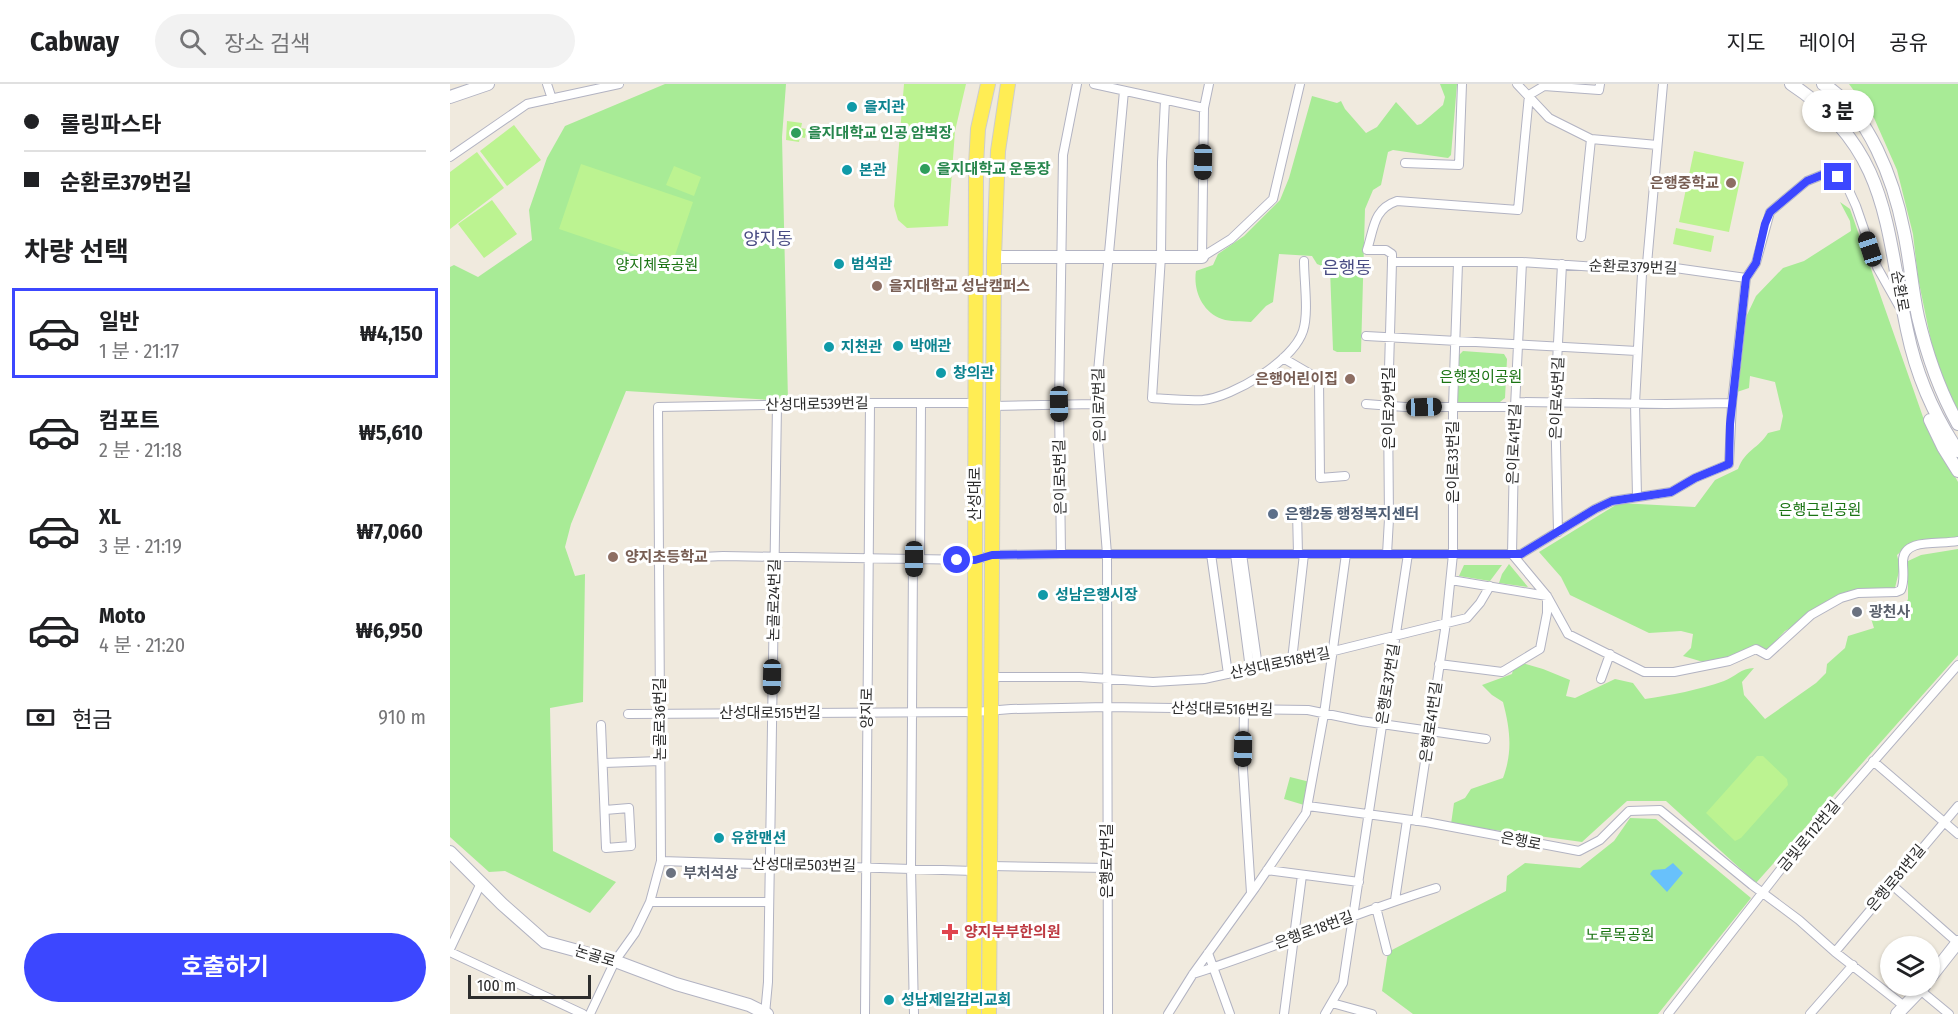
<!DOCTYPE html>
<html lang="ko">
<meta charset="utf-8">
<style>
body{margin:0;font-family:"Fira Sans Condensed","Noto Sans KR",sans-serif;background:#f2f2f2;color:#202124;height:100vh;display:flex;flex-direction:column;font-size:22px;white-space:nowrap}
*{box-sizing:border-box;margin:0}
p{font-size:20px;color:#757577}
.icon{flex:none;width:33px;height:33px;fill:none;stroke:currentColor;stroke-width:2;stroke-linecap:round;stroke-linejoin:round}
.map{position:relative;flex:1;overflow:hidden}
.details{display:flex;flex-direction:column;background:#fff;width:450px}
.details>*{flex:none}
.guide{display:grid;align-content:center;height:132px;padding:0 24px;background:#fff}
.tools{position:absolute;left:1430px;top:852px;display:grid;gap:12px}
.tools a{display:grid;place-items:center;width:60px;height:60px;border-radius:50%;background:#fff;box-shadow:0 2px 4px #0004;font-size:30px}
.scale{position:absolute;left:18px;bottom:15px;width:123px;box-sizing:border-box;padding-left:6px;border:3px solid #2d2d2d;border-top:0;font-size:16px;line-height:21px;white-space:nowrap;color:#2d2d2d;-webkit-text-stroke:4px #fff;paint-order:stroke}
.end{position:absolute;width:27px;height:27px;margin:-14px;border:8px solid #3c47ff;background:#fff;box-shadow:0 0 0 3px #fff}
.from{border-radius:50%}
.bubble{position:absolute;height:42px;border-radius:21px;background:#fff;box-shadow:0 2px 4px #0004;font-size:20px;font-weight:700;line-height:42px;text-align:center}
.car{position:absolute;width:18px;height:36px;margin:-18px -9px;border-radius:8px;box-shadow:0 0 4px 2px #0007;background:linear-gradient(#222 24%,#8ab4d8 0 40%,#222 0 76%,#8ab4d8 0 86%,#222 0)}
.guide b{display:flex;align-items:center;gap:21px;height:57px;font-size:22px}
.guide b+b{border-top:2px solid #e0e0e0}
.guide i{width:15px;height:15px;background:#202124}
ul{padding:0;list-style:none}
li{display:flex;align-items:center;gap:18px;height:90px;margin:0 12px 9px;padding:0 12px;border:3px solid transparent;border-radius:0px}
li div{flex:1}
li b{display:block;font-size:22px}
li em{font-style:normal;font-weight:700}
li.selected{border-color:#3c47ff}
li>.icon{width:54px;height:54px;stroke-width:1.5}
h2{padding:0 24px;font-size:27px;line-height:72px}
.pay{display:flex;align-items:center;gap:15px;height:66px;padding:0 24px;font-size:22px}
.pay p{margin-inline-start:auto}
.cta{display:flex;gap:12px;margin-top:auto;padding:12px 24px}
.cta a{flex:1;height:69px;border-radius:36px;background:#3c47ff;color:#fff;font-size:24px;font-weight:700;line-height:69px;text-align:center}
header{display:flex;align-items:center;gap:36px;box-sizing:border-box;height:84px;padding:0 30px;background:#fff;border-bottom:2px solid #e0e0e0}
header strong{font-size:28px}
nav{display:flex;gap:33px;margin-inline-start:auto;font-size:21px}
.search{width:420px;height:54px;background:#f2f2f2;display:flex;align-items:center;gap:15px;box-sizing:border-box;padding:0 21px;border-radius:33px;color:#757577;font-size:22px}
main{display:flex;flex:1;min-height:0}
.map>svg:first-child{display:block}
</style>
<header>
<strong>Cabway</strong>
<div class="search"><svg class="icon" aria-label="search" viewBox="0 0 24 24"><circle cx="10" cy="10" r="6"/><path d="M15 15l6 6"/></svg>장소 검색</div>
<nav><a>지도</a><a>레이어</a><a>공유</a></nav>
</header>
<main>
<section class="details">
<div class="guide">
<b><i class="from"></i>롤링파스타</b>
<b><i></i>순환로379번길</b>
</div>
<h2>차량 선택</h2>
<ul>
<li class="selected"><svg class="icon" aria-label="car" viewBox="0 0 24 24"><path d="M5 17H2v-5l4-1 3-4h7l3 4 3 1v5h-3M9 17h6M6 11h13"/><circle cx="7" cy="17" r="2"/><circle cx="17" cy="17" r="2"/></svg><div><b>일반</b><p>1 분 · 21:17</p></div><em>₩4,150</em></li>
<li><svg class="icon" aria-label="car" viewBox="0 0 24 24"><path d="M5 17H2v-5l4-1 3-4h7l3 4 3 1v5h-3M9 17h6M6 11h13"/><circle cx="7" cy="17" r="2"/><circle cx="17" cy="17" r="2"/></svg><div><b>컴포트</b><p>2 분 · 21:18</p></div><em>₩5,610</em></li>
<li><svg class="icon" aria-label="car" viewBox="0 0 24 24"><path d="M5 17H2v-5l4-1 3-4h7l3 4 3 1v5h-3M9 17h6M6 11h13"/><circle cx="7" cy="17" r="2"/><circle cx="17" cy="17" r="2"/></svg><div><b>XL</b><p>3 분 · 21:19</p></div><em>₩7,060</em></li>
<li><svg class="icon" aria-label="car" viewBox="0 0 24 24"><path d="M5 17H2v-5l4-1 3-4h7l3 4 3 1v5h-3M9 17h6M6 11h13"/><circle cx="7" cy="17" r="2"/><circle cx="17" cy="17" r="2"/></svg><div><b>Moto</b><p>4 분 · 21:20</p></div><em>₩6,950</em></li>
</ul>
<div class="pay"><svg class="icon" aria-label="cash" viewBox="0 0 24 24"><path d="M3 7h18v10H3z"/><circle cx="12" cy="12" r="2"/></svg>현금<p>910 m</p></div>
<div class="cta"><a>호출하기</a></div>
</section>
<div class="map">
<svg width="1508" height="930" viewBox="0 0 1508 930">
<rect width="100%" height="100%" fill="#f0eade"/>
<path fill="#a8eb96" d="M215,0H336L332,53L338,317L176,307L121,440L115,463L125,492L135,490L133,618L100,624L103,767L166,798L140,829L55,787L39,788L0,753V183L4,181L28,193L82,156L79,126L97,74L115,42Z
M990,0H1007L1001,71L998,74L943,66L938,68L931,101L923,106L915,125L911,268H887L883,266L880,185L867,180L862,172L829,170L823,218L816,222L801,238C792,237 780,238 772,235C752,228 743,206 746,187L763,181L768,170L794,152L830,116L839,94L862,12L887,19L891,17L895,25L916,49L927,43L946,18L967,41L971,40L993,21L995,13Z
M1399,0H1508V343L1495,325L1468,194L1463,150L1447,86L1424,34Z
M1390,118L1400,125L1473,333L1484,355L1508,398V456L1455,464L1447,471L1450,483L1444,508L1411,513L1383,514L1368,523L1362,532L1335,547L1312,572L1304,567L1270,583L1233,572L1241,564L1243,550L1231,547L1199,549L1120,511L1111,493L1089,468L1169,419L1245,423L1265,396L1288,385C1296,365 1308,365 1318,349L1330,346L1333,332L1325,298L1300,292L1299,304L1287,308L1293,245L1297,231L1306,212L1333,184L1354,177L1401,147L1400,137Z
M1013,267L1054,270L1057,275L1055,314L1050,318L1005,319L1007,273Z
M1508,465V571L1306,799L1216,717H1177L1132,758L1001,740L1004,719L1015,714L1021,705L1053,694C1063,667 1060,645 1053,618L1042,611L1032,601L1062,590L1065,577L1093,585L1120,596L1116,612L1125,614L1165,595L1183,599L1195,615C1221,611 1249,606 1274,597C1285,593 1291,584 1304,584L1292,598L1294,611L1315,635L1366,599L1376,589L1377,580L1395,564L1398,552L1424,544L1418,525L1455,522L1458,515V477L1471,471Z
M1059,480L1078,503L1049,499L1052,490Z
M1014,481H1052L1040,497L1009,492Z
M840,693L860,698L854,721L834,715Z
M1180,734L1206,735L1301,814L1208,930H963L932,907L938,868L1056,807L1057,792L1075,779L1130,784L1164,757Z"/>
<path fill="#bcf391" d="M454,0H516L505,47L498,142L457,144L448,136L444,122Z
M337,37L352,39L351,44L357,45L355,54L350,53L349,58L336,56Z
M64,41L91,76L57,102L30,67Z
M1244,67L1294,78L1279,148L1229,138Z
M27,68L54,104L0,145V88Z
M131,80L243,118L221,183L109,145Z
M224,82L251,93L244,112L216,101Z
M42,116L67,150L34,174L8,140Z
M1226,144L1264,152L1261,168L1223,160Z
M1307,672H1313L1337,695L1338,701L1291,754L1285,757L1256,729Z"/>
<path fill="#68c1fb" d="M1223,779L1233,789L1217,808L1200,790L1203,786L1215,785Z"/>
<g fill="none" stroke-linecap="round" stroke-linejoin="round">
<g stroke="#b2b3c2" stroke-width="10">
<path id="street" d="M97,0L102,15
M644,0L754,24
M1067,0L1099,34L1141,55L1207,61
M1150,0L1149,6L1094,2L1079,11L1068,126L947,117C923,125 924,145 917,166H936L942,170V178H1072L1177,185L1197,180L1296,194L1306,179L1320,128L1357,97L1372,91L1388,93L1396,100L1406,122L1427,183L1449,222
M715,16L712,78L711,172L702,314C718,315 736,317 753,316C783,313 843,277 853,247C859,229 854,197 854,177
M0,73L77,20L169,0
M955,79L1009,81L1012,0
M1131,153L1141,55
M752,173L781,155L823,115L850,0
M752,173L754,24L759,0
M916,252L1187,267
M833,274L869,295L870,394L895,392
M1066,318L1216,320L1282,319L1296,194
M916,320L955,323H1065
M543,322L645,320
M1187,413L1185,319L1192,190L1197,180L1213,0
M847,427L848,470
M1108,448L1105,318L1112,180
M611,470L609,320L613,71L627,0
M761,470L778,590
M785,470L800,585
M792,470L808,583
M937,470L939,435L938,321L942,178
M1062,470L1097,512L1118,550L1194,588H1224L1279,577L1306,565L1317,571L1361,531L1391,514L1408,509L1446,508L1451,506C1455,497 1453,487 1453,478C1452,453 1491,461 1508,457
M1062,470L1065,323L1072,178
M210,475L273,472L525,476L542,471L611,470H1071L1145,425L1162,417L1221,408L1245,394L1279,380L1282,319
M463,475L461,784L464,930
M470,475L471,320
M842,576L854,470
M989,580L1052,588L1090,565L1097,529V512L1001,496
M542,593H630L703,598L754,595L884,567L1017,534L1030,519L1040,502
M1151,595L1160,570
M794,625L793,685L801,809
M178,630L525,628L561,625L657,623L858,626L911,637L1036,655
M151,641L156,764L181,762L179,724L155,726
M1423,677L1508,750
M154,679L210,677
M858,722L976,738L1129,767L1150,756L1179,727L1210,726L1302,801L1349,836L1385,868L1454,922
M966,737L996,539L1003,470V322L1008,179
M211,777L524,787
M540,782L657,784
M817,786L909,798
M1441,800L1508,859
M945,816L957,736
M200,818H318
M926,823L937,867
M0,865L31,799
M0,868L133,930
M1385,868L1508,722
M758,869L780,930
M743,890C825,864 904,829 986,804
M1470,906L1499,930
M882,919L922,930
M140,930L165,877L185,849L200,818L211,777L208,323L420,319H525
M315,930L318,898L327,321
M415,930L420,319
M658,930L657,470L645,320L674,7
M718,930L743,890L805,804L856,729L874,630L896,470
M834,930L852,791
M875,930L893,899L958,470
M1218,930L1341,772L1508,581
M1360,930L1403,881"/>
</g>
<g stroke="#b2b3c2" stroke-width="14">
<path id="secondary" d="M1341,0C1440,65 1435,143 1457,246C1466,290 1483,330 1508,367
M1373,0C1419,28 1444,97 1454,148C1460,176 1462,205 1468,233C1477,271 1489,306 1508,340
M0,13L38,0
M544,173H752
M1480,336L1493,363L1508,387
M0,768L52,820L95,858L165,877L226,900L299,921L317,930
M1479,895L1508,858
M1447,930L1474,902"/>
</g>
<g stroke="#cdcdcd" stroke-width="16">
<path id="primary" d="M524,930L526,81L528,45L538,0
M539,930L544,173L548,67L558,0"/>
</g>
<use href="#street" stroke="#fff" stroke-width="8"/>
<use href="#secondary" stroke="#fff" stroke-width="12"/>
<use href="#primary" stroke="#ffed54" stroke-width="14"/>
</g>
<g fill="none" stroke-linecap="round" stroke-linejoin="round">
<path stroke="#3c47ff" stroke-width="8" d="M507,476H525L542,471L611,470H1071L1145,425L1162,417L1221,408L1245,394L1279,380L1280,340L1296,194L1306,179L1315,140L1320,128L1357,97L1372,91L1388,93"/>
</g>
<g fill="#0f9aa8" stroke="#fff" stroke-width="2">
<circle cx="402" cy="23" r="6"/>
<circle cx="397" cy="86" r="6"/>
<circle cx="389" cy="180" r="6"/>
<circle cx="448" cy="262" r="6"/>
<circle cx="379" cy="263" r="6"/>
<circle cx="491" cy="289" r="6"/>
<circle cx="593" cy="511" r="6"/>
<circle cx="269" cy="754" r="6"/>
<circle cx="439" cy="916" r="6"/>
</g>
<g fill="#2e9e5b" stroke="#fff" stroke-width="2">
<circle cx="346" cy="49" r="6"/>
<circle cx="475" cy="85" r="6"/>
</g>
<g fill="#8d6e63" stroke="#fff" stroke-width="2">
<circle cx="1281" cy="99" r="6"/>
<circle cx="427" cy="202" r="6"/>
<circle cx="900" cy="295" r="6"/>
<circle cx="163" cy="473" r="6"/>
</g>
<circle fill="#5c6f8a" stroke="#fff" stroke-width="2" cx="823" cy="430" r="6"/>
<g fill="#6b7280" stroke="#fff" stroke-width="2">
<circle cx="1407" cy="528" r="6"/>
<circle cx="221" cy="789" r="6"/>
</g>
<path fill="#e0444e" stroke="#fff" stroke-width="2" d="M497 839h6v6h6v6h-6v6h-6v-6h-6v-6h6z"/>
<g text-anchor="middle" dominant-baseline="central" stroke-width="6" stroke-linejoin="round" paint-order="stroke">
<g font-size="15" font-weight="bold" fill="#0d838f" stroke="#fff" text-anchor="start">
<text x="414" y="23">을지관</text>
<text x="409" y="86">본관</text>
<text x="401" y="180">범석관</text>
<text x="460" y="262">박애관</text>
<text x="391" y="263">지천관</text>
<text x="503" y="289">창의관</text>
<text x="605" y="511">성남은행시장</text>
<text x="281" y="754">유한맨션</text>
<text x="451" y="916">성남제일감리교회</text>
</g>
<g font-size="15" font-weight="bold" fill="#27864d" stroke="#fff" text-anchor="start">
<text x="358" y="49">을지대학교 인공 암벽장</text>
<text x="487" y="85">을지대학교 운동장</text>
</g>
<g font-size="15" font-weight="bold" fill="#785e54" stroke="#fff" text-anchor="end">
<text x="1269" y="99">은행중학교</text>
<text x="439" y="202" text-anchor="start">을지대학교 성남캠퍼스</text>
<text x="888" y="295">은행어린이집</text>
<text x="175" y="473" text-anchor="start">양지초등학교</text>
</g>
<g font-size="15" fill="#1b7413" stroke="#fff">
<text x="207" y="181">양지체육공원</text>
<text x="1031" y="293">은행정이공원</text>
<text x="1370" y="426">은행근린공원</text>
<text x="1170" y="851">노루목공원</text>
</g>
<g font-size="15" fill="#2d2d2d" stroke="#fff">
<text transform="translate(1183 183) rotate(2)">순환로379번길</text>
<text transform="translate(1450 207) rotate(80)">순환로</text>
<text transform="translate(1107 314) rotate(-88)">은이로45번길</text>
<text transform="translate(367 320) rotate(-1)">산성대로539번길</text>
<text transform="translate(649 321) rotate(-91)">은이로7번길</text>
<text transform="translate(939 324) rotate(-90)">은이로29번길</text>
<text transform="translate(1064 360) rotate(-88)">은이로41번길</text>
<text transform="translate(1003 378) rotate(-90)">은이로33번길</text>
<text transform="translate(610 393) rotate(-91)">은이로5번길</text>
<text transform="translate(525 410) rotate(-90)">산성대로</text>
<text transform="translate(324 516) rotate(-89)">논골로24번길</text>
<text transform="translate(830 579) rotate(-12)">산성대로518번길</text>
<text transform="translate(938 600) rotate(-81)">은행로37번길</text>
<text transform="translate(417 624) rotate(-89)">양지로</text>
<text transform="translate(772 625) rotate(1)">산성대로516번길</text>
<text x="320" y="629">산성대로515번길</text>
<text transform="translate(210 635) rotate(-90)">논골로36번길</text>
<text transform="translate(981 638) rotate(-82)">은행로41번길</text>
<text transform="translate(1359 752) rotate(-50)">금빛로112번길</text>
<text transform="translate(1071 757) rotate(11)">은행로</text>
<text transform="translate(657 777) rotate(-90)">은행로7번길</text>
<text transform="translate(354 781) rotate(1)">산성대로503번길</text>
<text transform="translate(1446 794) rotate(-50)">은행로81번길</text>
<text transform="translate(864 846) rotate(-20)">은행로18번길</text>
<text transform="translate(145 872) rotate(17)">논골로</text>
</g>
<g font-size="15" font-weight="bold" fill="#4e5e75" stroke="#fff" text-anchor="start">
<text x="835" y="430">은행2동 행정복지센터</text>
</g>
<g font-size="15" font-weight="bold" fill="#5b616d" stroke="#fff" text-anchor="start">
<text x="1419" y="528">광천사</text>
<text x="233" y="789">부처석상</text>
</g>
<g font-size="15" font-weight="bold" fill="#be3a42" stroke="#fff" text-anchor="start">
<text x="514" y="848">양지부부한의원</text>
</g>
<g font-size="18" fill="#484b83" stroke="#fff">
<text x="318" y="155">양지동</text>
<text x="897" y="184">은행동</text>
</g>
</g>
</svg>
<div class="tools">
<a><svg class="icon" aria-label="layers" viewBox="0 0 24 24"><path d="M12 4l9 5-9 5-9-5zM3 14l9 5 9-5"/></svg></a>
</div>
<div class="scale">100 m</div>
<i class="end from" style="left:507px;top:476px"></i>
<i class="end" style="left:1388px;top:93px"></i>
<div class="bubble" style="left:1352px;top:6px;width:72px">3 분</div>
<i class="car" style="left:753px;top:78px;rotate:181deg"></i>
<i class="car" style="left:1420px;top:165px;rotate:342deg"></i>
<i class="car" style="left:609px;top:320px;rotate:179deg"></i>
<i class="car" style="left:974px;top:323px;rotate:88deg"></i>
<i class="car" style="left:464px;top:475px;rotate:180deg"></i>
<i class="car" style="left:322px;top:593px;rotate:181deg"></i>
<i class="car" style="left:793px;top:665px;rotate:181deg"></i>
</div>
</main>
